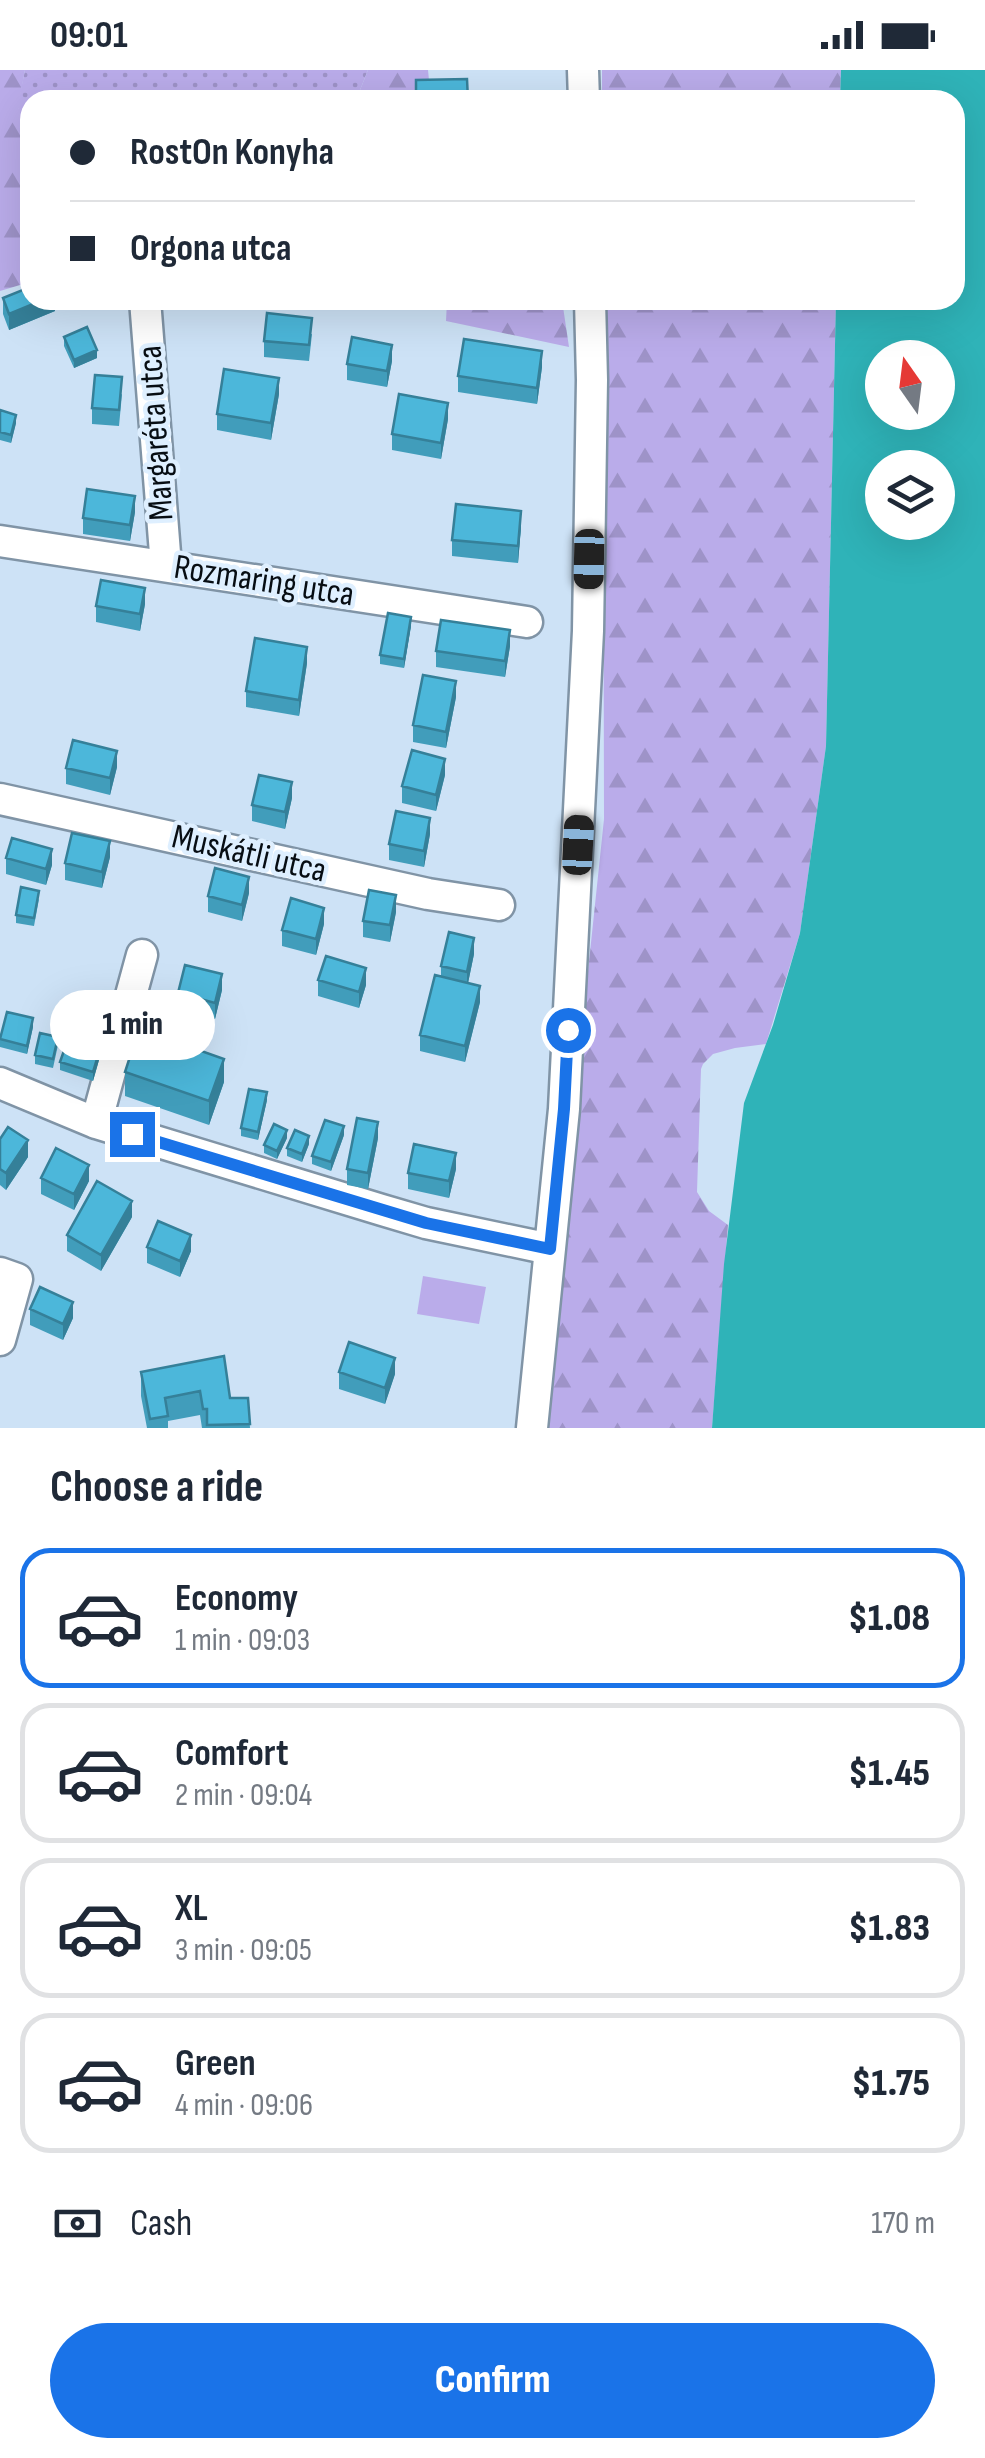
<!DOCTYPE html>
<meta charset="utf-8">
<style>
body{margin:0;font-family:"Sofia Sans Condensed",sans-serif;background:#f6f6f7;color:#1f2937;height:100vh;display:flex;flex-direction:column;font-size:38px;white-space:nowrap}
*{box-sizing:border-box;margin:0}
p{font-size:32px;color:#747a83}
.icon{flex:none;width:55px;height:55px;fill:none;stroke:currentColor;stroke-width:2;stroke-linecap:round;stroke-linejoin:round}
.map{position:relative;height:1358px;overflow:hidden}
.drawer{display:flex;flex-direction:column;background:#fff;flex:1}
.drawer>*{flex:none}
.banner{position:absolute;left:20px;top:20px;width:945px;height:220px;border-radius:30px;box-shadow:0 10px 40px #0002;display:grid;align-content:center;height:220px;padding:0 50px;background:#fff}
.needle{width:65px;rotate:346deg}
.controls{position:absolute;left:865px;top:270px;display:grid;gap:20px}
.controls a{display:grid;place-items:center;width:90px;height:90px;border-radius:50%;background:#fff;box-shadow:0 10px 40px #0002;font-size:50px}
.end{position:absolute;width:45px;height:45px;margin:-22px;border:12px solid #1a73e8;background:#fff;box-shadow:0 0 0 5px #fff}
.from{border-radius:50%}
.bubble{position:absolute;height:70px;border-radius:35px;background:#fff;box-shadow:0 10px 40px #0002;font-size:32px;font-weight:800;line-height:70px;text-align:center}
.car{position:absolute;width:30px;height:60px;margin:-30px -15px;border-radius:12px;box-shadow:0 0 8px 2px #0007;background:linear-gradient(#222 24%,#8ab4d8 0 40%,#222 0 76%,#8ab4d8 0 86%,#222 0)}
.banner b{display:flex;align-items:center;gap:35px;height:95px;font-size:38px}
.banner b+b{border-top:2px solid #e0e1e3}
.banner i{width:25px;height:25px;background:#1f2937}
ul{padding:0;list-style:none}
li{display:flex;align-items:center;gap:30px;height:140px;margin:0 20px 15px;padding:0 30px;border:5px solid #e0e1e3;border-radius:30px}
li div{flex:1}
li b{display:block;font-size:38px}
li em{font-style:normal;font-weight:800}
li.selected{border-color:#1a73e8}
li>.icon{width:90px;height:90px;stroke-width:1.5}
h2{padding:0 50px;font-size:45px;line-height:120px}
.pay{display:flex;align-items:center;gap:25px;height:110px;padding:0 50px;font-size:38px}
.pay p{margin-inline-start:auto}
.primary-button{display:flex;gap:20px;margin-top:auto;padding:20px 50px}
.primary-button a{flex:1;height:115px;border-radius:60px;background:#1a73e8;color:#fff;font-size:40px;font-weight:800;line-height:115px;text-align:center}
.status{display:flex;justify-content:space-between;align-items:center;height:70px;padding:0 50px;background:#fff;direction:ltr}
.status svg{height:28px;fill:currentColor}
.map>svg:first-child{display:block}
</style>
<div class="status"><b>09:01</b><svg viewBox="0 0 49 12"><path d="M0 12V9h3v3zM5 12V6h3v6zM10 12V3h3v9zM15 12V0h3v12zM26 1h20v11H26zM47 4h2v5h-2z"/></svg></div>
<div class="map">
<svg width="985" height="1358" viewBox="0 0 985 1358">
<defs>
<pattern id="grass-dots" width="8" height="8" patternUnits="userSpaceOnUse" patternTransform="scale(2.5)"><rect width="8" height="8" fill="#baacea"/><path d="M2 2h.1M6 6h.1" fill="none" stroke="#9e93c8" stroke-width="1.8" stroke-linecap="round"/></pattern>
<pattern id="forest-firs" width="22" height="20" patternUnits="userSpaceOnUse" patternTransform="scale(2.5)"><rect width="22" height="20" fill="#baacea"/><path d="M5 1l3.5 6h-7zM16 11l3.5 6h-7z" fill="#9e93c8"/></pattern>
</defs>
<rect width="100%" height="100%" fill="#cde2f6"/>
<path fill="url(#grass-dots)" d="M25,0H368L356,30H30V44L17,38Z"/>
<path fill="url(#forest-firs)" d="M0,0H25L18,38L30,44V212L0,221Z
M368,0H428L431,30H356Z
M602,0H841L840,30H602Z
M447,230H562L569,277L446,251Z
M603,230H836L826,676L800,863L766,974L735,978L713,984L703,994L701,999L697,1122L709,1141L728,1155L712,1358H540L604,749Z"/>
<path fill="#baacea" d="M423,1206L486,1217L479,1254L417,1244Z"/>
<path fill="#2fb3b8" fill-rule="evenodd" d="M841,0H985V1358H712L724,1194L744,1033L773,955L800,863L826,676L836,230H955V30H840ZM882,288H938V342H882ZM882,398H938V452H882Z"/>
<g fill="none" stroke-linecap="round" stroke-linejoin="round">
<g stroke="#8094a6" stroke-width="35">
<path id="minor" d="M583,0L584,30
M145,230L166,496
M0,471L527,552
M0,729L428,824L499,835
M0,1013L96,1053L382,1140L426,1153L550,1179
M96,1053L142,885
M0,1203L17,1209L0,1270
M532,1358L564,1039L588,561L592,310L590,230"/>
</g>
<use href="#minor" stroke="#fff" stroke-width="30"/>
</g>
<path fill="#419dbb" d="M3,228L55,230V241L9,260L3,244Z
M312,264L309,291L264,287V271Z
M64,267L97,288L74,298L64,276Z
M392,291L387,317L347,310V294Z
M542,297L537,334L458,322V306Z
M122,324L119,356L92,354V338Z
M279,324L271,370L217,360V344Z
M0,340L16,353L11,373L0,370Z
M448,349L441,389L392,380V364Z
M135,442L130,471L83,464V448Z
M521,457L518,493L452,486V470Z
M145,534L140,561L96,552V536Z
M411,556L404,598L380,594V585Z
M510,576L505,607L436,597V581Z
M307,593L299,646L246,637V621Z
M456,627L446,678L413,672V655Z
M117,697L110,725L66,714V698Z
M445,705L436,741L402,733V716Z
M292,728L285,759L252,751V735Z
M430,764L424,797L389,790V774Z
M110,787L102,818L65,810V793Z
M6,788L52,795L46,815L6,804Z
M249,823L242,851L208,842V826Z
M39,829L34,856L16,853V845Z
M396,842L390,872L363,867V851Z
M324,854L316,885L282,876V860Z
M474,884L468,913L480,932L465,992L420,981V965L441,907V896Z
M318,910L366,915L359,938L318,926Z
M222,920L215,949L178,940V923Z
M33,957L27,984L0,977V969Z
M58,975L53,998L35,994V985Z
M99,990L93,1011L60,1000V992Z
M125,1002L224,1012L209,1055L125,1026Z
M267,1030L258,1070L241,1066V1058Z
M344,1065L331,1101L312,1094V1086Z
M287,1068L277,1089L264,1083V1075Z
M378,1068L368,1119L347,1115V1099Z
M0,1069L28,1087L6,1120L0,1115Z
M309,1074L302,1092L287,1086V1078Z
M456,1099L449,1128L408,1119V1103Z
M41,1108L89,1111L74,1140L41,1124Z
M132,1147L101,1201L67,1181V1165Z
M147,1177L191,1181L180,1207L147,1193Z
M30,1239L73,1248L63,1270L30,1255Z
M141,1302L230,1328H248L250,1358H202L200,1345L168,1351V1358H147L141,1326Z
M339,1302L395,1304L385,1334L339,1319Z"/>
<path fill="#358099" d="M43,230H55V241L9,260V244Z
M392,275V291L387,317V301Z
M97,280V288L74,298V290Z
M542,281V297L537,334V318Z
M279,308V324L271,370V353Z
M448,333V349L441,389V373Z
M16,345V353L11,373V365Z
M135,426V442L130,471V455Z
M521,441V457L518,493V476Z
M145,518V534L140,561V544Z
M411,547V556L404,598V589Z
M510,560V576L505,607V591Z
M307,577V593L299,646V630Z
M456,611V627L446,678V662Z
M117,681V697L110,725V708Z
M445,689V705L436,741V725Z
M292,712V728L285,759V742Z
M430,748V764L424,797V781Z
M110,771V787L102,818V802Z
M52,779V795L46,815V799Z
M249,807V823L242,851V835Z
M396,825V842L390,872V855Z
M324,838V854L316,885V869Z
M474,868V884L467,918V902Z
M366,898V915L359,938V922Z
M222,904V920L215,949V933Z
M480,916V932L465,992V976Z
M33,948V957L27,984V976Z
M99,982V990L93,1011V1002Z
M224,989V1012L209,1055V1031Z
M267,1022V1030L258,1070V1062Z
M378,1052V1068L368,1119V1103Z
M344,1056V1065L331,1101V1092Z
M287,1060V1068L277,1089V1081Z
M309,1066V1074L302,1092V1084Z
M28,1070V1087L6,1120V1103Z
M456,1083V1099L449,1128V1111Z
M89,1095V1111L74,1140V1124Z
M132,1131V1147L101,1201V1185Z
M191,1165V1181L180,1207V1191Z
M73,1232V1248L63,1270V1254Z
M395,1288V1304L385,1334V1318Z"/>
<path fill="#4cb7da" stroke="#358099" stroke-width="2.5" d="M467,9L468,30H416V10Z
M30,217V230H43L9,244L3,228Z
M267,243L312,248L309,275L264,271Z
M87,257L97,280L74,290L64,267Z
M352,267L392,275L387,301L347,294Z
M464,269L542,281L537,318L458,306Z
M224,299L279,308L271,353L217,344Z
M95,305L122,307L119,340L92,338Z
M399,324L448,333L441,373L392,364Z
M0,340L16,345L11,365L0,362Z
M87,419L135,426L130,455L83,448Z
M456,434L521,441L518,476L452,470Z
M101,510L145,518L140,544L96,536Z
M388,543L411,547L404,589L380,585Z
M441,550L510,560L505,591L436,581Z
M255,568L307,577L299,630L246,621Z
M423,605L456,611L446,662L413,655Z
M73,670L117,681L110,708L66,698Z
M412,680L445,689L436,725L402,716Z
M259,705L292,712L285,742L252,735Z
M396,741L430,748L424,781L389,774Z
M72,763L110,771L102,802L65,793Z
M12,768L52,779L46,799L6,788Z
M215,798L249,807L242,835L208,826Z
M21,817L39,821L34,848L16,845Z
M369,820L396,825L390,855L363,851Z
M291,828L324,838L316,869L282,860Z
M449,862L474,868L467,902L441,896Z
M326,886L366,898L359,922L318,910Z
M185,895L222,904L215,933L178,923Z
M435,905L480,916L465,976L420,965Z
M7,942L33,948L27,976L0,969Z
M139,959L224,989L209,1031L125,1002Z
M40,963L58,967L53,989L35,985Z
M67,972L99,982L93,1002L60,992Z
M249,1019L267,1022L258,1062L241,1058Z
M357,1048L378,1052L368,1103L347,1099Z
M325,1050L344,1056L331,1092L312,1086Z
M274,1054L287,1060L277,1081L264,1075Z
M8,1057L28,1070L6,1103L0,1099V1069Z
M295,1060L309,1066L302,1084L287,1078Z
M414,1074L456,1083L449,1111L408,1103Z
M56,1078L89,1095L74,1124L41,1108Z
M97,1111L132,1131L101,1185L67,1165Z
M158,1151L191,1165L180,1191L147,1177Z
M40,1217L73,1232L63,1254L30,1239Z
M349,1272L395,1288L385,1318L339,1302Z
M224,1286L230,1328H248L250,1354L207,1355V1339H203L200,1321L165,1328L168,1346L150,1349L141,1302Z"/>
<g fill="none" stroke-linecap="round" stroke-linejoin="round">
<path stroke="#1a73e8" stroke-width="12" d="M132,1064L426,1153L550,1179L564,1039L568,960"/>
</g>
<g text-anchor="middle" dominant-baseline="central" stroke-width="9" stroke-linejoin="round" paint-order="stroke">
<g font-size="35" fill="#070d13" stroke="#deefff">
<text transform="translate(156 363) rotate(-94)">Margaréta utca</text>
<text transform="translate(264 511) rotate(9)">Rozmaring utca</text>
<text transform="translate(249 784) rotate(13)">Muskátli utca</text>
</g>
</g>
</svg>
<div class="controls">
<a><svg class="needle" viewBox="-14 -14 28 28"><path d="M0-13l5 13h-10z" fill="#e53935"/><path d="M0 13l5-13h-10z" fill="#747a83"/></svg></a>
<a><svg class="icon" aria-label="layers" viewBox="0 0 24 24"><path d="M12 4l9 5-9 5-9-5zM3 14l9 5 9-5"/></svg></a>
</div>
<i class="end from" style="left:568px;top:960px"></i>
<i class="end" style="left:132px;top:1064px"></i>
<div class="bubble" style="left:50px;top:920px;width:165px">1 min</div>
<i class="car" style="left:589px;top:489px;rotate:181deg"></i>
<i class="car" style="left:578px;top:775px;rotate:3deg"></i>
<div class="banner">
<b><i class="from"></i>RostOn Konyha</b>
<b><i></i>Orgona utca</b>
</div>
</div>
<section class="drawer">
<h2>Choose a ride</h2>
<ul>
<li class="selected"><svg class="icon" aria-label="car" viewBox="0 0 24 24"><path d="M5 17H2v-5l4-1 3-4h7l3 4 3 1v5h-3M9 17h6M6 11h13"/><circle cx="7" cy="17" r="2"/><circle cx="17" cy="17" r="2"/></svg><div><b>Economy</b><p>1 min · 09:03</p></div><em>$1.08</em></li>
<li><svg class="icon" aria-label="car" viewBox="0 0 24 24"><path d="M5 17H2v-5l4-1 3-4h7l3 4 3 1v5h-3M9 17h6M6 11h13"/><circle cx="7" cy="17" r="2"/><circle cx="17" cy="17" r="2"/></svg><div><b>Comfort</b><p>2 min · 09:04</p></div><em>$1.45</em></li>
<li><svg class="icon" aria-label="car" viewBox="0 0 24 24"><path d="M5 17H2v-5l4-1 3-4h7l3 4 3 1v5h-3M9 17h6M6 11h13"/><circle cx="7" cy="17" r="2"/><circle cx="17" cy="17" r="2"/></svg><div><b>XL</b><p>3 min · 09:05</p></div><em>$1.83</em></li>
<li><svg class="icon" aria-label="car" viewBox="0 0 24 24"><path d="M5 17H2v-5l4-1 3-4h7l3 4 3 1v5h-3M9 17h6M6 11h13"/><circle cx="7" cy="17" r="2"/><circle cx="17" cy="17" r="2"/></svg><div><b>Green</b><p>4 min · 09:06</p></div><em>$1.75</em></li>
</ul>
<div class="pay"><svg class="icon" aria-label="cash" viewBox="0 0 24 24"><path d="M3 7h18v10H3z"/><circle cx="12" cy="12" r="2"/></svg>Cash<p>170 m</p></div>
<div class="primary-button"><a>Confirm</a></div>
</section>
